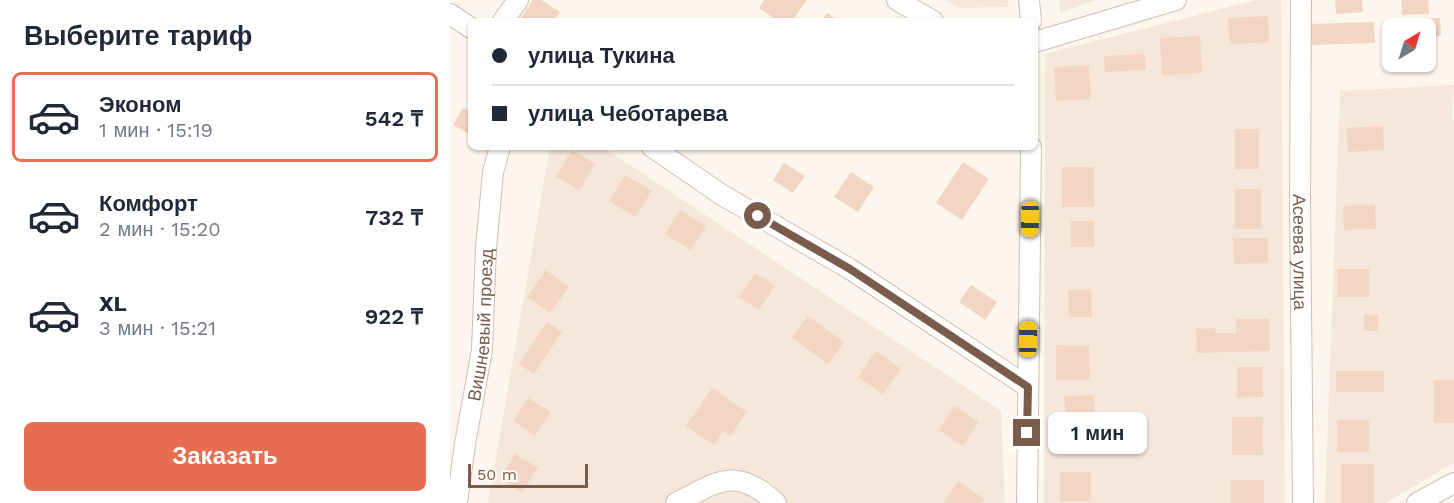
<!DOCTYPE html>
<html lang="ru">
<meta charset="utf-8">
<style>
body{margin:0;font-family:"Work Sans",sans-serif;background:#f2f2f3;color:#1f2937;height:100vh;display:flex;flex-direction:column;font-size:22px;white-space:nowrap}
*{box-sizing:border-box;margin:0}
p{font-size:20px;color:#747a83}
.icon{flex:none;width:33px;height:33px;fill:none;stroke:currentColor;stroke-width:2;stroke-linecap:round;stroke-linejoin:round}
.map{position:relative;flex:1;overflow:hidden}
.details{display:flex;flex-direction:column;background:#fff;width:450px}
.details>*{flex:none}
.hud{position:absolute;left:18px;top:18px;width:570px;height:132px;border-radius:9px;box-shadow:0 2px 4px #0004;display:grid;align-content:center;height:132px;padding:0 24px;background:#fff}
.needle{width:39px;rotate:38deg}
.controls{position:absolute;left:932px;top:18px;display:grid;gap:12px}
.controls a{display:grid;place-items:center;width:54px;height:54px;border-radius:9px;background:#fff;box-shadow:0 2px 4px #0004;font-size:30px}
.scale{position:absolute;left:18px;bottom:15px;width:120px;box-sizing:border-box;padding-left:6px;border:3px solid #7a5c4d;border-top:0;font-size:16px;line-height:21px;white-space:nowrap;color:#7a5c4d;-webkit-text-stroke:4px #fffaf3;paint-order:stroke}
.end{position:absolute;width:27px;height:27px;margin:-14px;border:8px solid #7a5c4d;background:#fff;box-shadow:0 0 0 3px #fff}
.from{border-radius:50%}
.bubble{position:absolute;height:42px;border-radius:9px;background:#fff;box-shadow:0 2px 4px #0004;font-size:20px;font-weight:600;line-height:42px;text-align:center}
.car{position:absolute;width:18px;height:36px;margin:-18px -9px;border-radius:8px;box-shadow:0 0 4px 2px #0007;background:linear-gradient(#f5c518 24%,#345 0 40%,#f5c518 0 76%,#345 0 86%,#f5c518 0)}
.hud b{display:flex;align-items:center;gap:21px;height:57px;font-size:22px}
.hud b+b{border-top:2px solid #e0e1e3}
.hud i{width:15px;height:15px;background:#1f2937}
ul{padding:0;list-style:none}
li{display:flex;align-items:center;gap:18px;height:90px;margin:0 12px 9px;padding:0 12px;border:3px solid transparent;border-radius:9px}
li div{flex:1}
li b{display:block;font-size:22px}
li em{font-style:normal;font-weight:600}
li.current{border-color:#e76f51}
li>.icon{width:54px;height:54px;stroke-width:1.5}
h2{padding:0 24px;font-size:27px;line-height:72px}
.cta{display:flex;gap:12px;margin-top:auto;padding:12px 24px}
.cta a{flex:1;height:69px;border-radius:9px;background:#e76f51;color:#fff;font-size:24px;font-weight:600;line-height:69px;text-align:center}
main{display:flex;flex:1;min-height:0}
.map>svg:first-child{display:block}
</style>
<main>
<section class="details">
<h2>Выберите тариф</h2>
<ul>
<li class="current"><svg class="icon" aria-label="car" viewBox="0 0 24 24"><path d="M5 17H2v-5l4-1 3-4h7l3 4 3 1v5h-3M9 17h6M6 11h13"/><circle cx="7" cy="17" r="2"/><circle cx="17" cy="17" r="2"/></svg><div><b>Эконом</b><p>1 мин · 15:19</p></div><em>542 ₸</em></li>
<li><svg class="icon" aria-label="car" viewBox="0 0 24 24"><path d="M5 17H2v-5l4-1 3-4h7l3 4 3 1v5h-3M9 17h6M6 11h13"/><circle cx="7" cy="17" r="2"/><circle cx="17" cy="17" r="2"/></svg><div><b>Комфорт</b><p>2 мин · 15:20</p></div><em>732 ₸</em></li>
<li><svg class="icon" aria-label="car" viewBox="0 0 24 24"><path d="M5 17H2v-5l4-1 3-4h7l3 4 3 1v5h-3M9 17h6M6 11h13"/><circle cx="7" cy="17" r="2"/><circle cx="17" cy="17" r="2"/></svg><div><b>XL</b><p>3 мин · 15:21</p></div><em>922 ₸</em></li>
</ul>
<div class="cta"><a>Заказать</a></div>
</section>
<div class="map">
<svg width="1004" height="503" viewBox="0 0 1004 503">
<rect width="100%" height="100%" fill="#fdf6ec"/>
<path fill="#f5e8da" d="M496,0H558V7L509,8Z
M609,0H646L610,13Z
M806,0H831L835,503H594L595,54Z
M1004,85L1002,119L1004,120V463L935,503H875L890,91Z
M100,147H153L551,411L555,503H38Z"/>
<path fill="#f3d5c3" d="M83,0H91L110,12L104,21H69Z
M314,0H357L342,21H328L309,8Z
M885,0H912L913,12L886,14Z
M951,0H978L979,14L952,15Z
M377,13L389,21H372Z
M818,16L819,42L780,44L778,18Z
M990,18L991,36L975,37V28H953V20Z
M924,22L925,43L860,45L859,24Z
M750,36L752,73L712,75L710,38Z
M695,54L696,70L655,72L654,56Z
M639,65L641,99L606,101L604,67Z
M13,108L21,112V135L3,125Z
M933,126L934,150L898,152L896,128Z
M785,129H809V169H785Z
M122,150L145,164L129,191L106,176Z
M513,162L539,179L512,220L486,203Z
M334,163L355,176L343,193L323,180Z
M612,167H644V207H612Z
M401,172L424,187L408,212L384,197Z
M175,175L202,191L185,217L159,201Z
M785,189H811V229H785Z
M925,205L926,229L894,230L893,206Z
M230,210L256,226L241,250L215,234Z
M621,221H644V247H621Z
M783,238H818V263L784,264Z
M887,269H919V297H887Z
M96,270L119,287L100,313L77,297Z
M305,273L325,286L309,310L289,297Z
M521,285L547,302L535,320L509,302Z
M641,289L642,317H619L618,290Z
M928,314V331H914V315Z
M358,316L394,342L378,364L342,338Z
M786,319H819L820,351L747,353L746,329L765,328L766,333H786Z
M97,322L112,332L84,374L69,364Z
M606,345L639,346L640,380H606Z
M426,351L451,369L433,394L408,377Z
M787,367H813V397L787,398Z
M886,371H934V392H886Z
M984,380H1004V423H984Z
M262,388L297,412L280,436L273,431L264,445L236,426Z
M644,395L645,420L616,421L614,396Z
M78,398L101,412L85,436L63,421Z
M504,406L528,422L513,446L489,430Z
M782,417H813V455H782Z
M887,420H919V452H887Z
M65,454L88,468L72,492L50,478Z
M891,464H924V503H891Z
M610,472H641V501H610Z
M781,480H814V503H781Z
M508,481L534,499L531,503H494Z"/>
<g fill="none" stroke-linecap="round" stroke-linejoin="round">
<g stroke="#d1beb0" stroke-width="22">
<g id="minor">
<path d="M447,0L483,21"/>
<path d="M579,0L581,21"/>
<path id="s1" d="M851,0L850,202L853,503"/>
<path d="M0,14L21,28"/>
<path d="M53,21L68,0"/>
<path d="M585,42L726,0"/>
<path d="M202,147L272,195L400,269L578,387"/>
<path id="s2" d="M7,503L15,444L32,350L36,248L43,172L50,147"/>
<path d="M226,503C267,482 286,465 326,503"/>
<path d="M577,503L581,147"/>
<path d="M967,503L1004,483"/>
</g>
</g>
<use href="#minor" stroke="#fff" stroke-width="20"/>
</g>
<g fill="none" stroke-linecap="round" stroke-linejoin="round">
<path stroke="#7a5c4d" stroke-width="8" d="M308,216L400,269L578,387L577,433"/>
</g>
<g text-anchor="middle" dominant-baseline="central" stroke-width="4.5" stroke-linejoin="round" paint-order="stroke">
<g font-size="18" fill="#7a5c4d" stroke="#fffaf3">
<text stroke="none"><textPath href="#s1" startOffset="252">Асеева улица</textPath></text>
<text stroke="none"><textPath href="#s2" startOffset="180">Вишневый проезд</textPath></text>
</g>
</g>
</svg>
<div class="controls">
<a><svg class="needle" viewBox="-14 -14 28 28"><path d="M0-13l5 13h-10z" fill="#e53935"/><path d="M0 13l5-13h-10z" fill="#747a83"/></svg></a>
</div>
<div class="scale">50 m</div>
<i class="end from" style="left:308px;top:216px"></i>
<i class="end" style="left:577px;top:433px"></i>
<div class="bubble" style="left:598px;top:412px;width:99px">1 мин</div>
<i class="car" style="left:580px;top:219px;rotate:181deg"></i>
<i class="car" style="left:578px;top:339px;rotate:1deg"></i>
<div class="hud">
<b><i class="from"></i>улица Тукина</b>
<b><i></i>улица Чеботарева</b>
</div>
</div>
</main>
